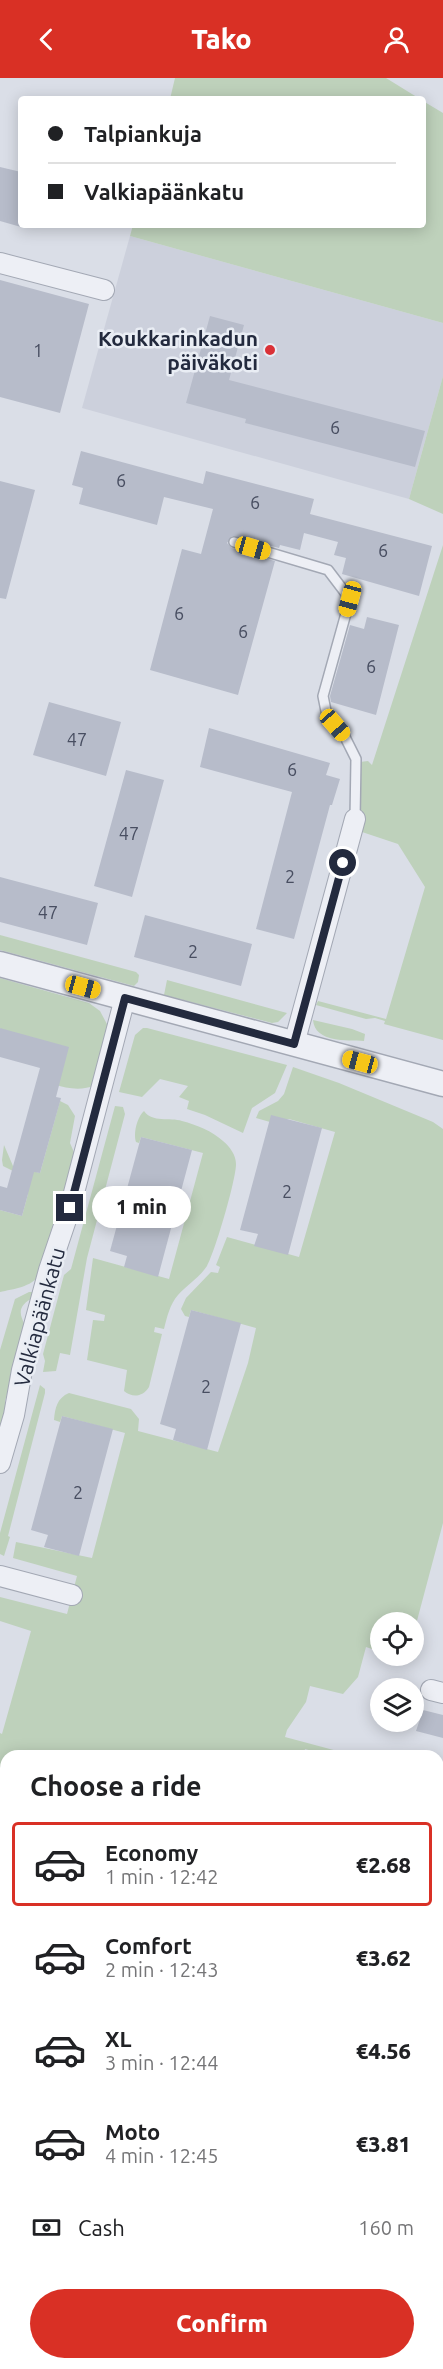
<!DOCTYPE html>
<meta charset="utf-8">
<style>
body{margin:0;font-family:Ubuntu,sans-serif;background:#f6f6f6;color:#202124;height:100vh;display:flex;flex-direction:column;font-size:22px;white-space:nowrap}
*{box-sizing:border-box;margin:0}
p{font-size:20px;color:#757577}
.icon{flex:none;width:33px;height:33px;fill:none;stroke:currentColor;stroke-width:2;stroke-linecap:round;stroke-linejoin:round}
.map{position:relative;flex:1;overflow:hidden}
.side{position:absolute;left:0px;top:1672px;width:444px;height:620px;display:flex;flex-direction:column;background:#fff;border-radius:18px 18px 0 0;box-shadow:0 3px 15px #0003}
.side>*{flex:none}
.banner{position:absolute;left:18px;top:18px;width:408px;height:132px;border-radius:6px;box-shadow:0 3px 15px #0003;display:grid;align-content:center;height:132px;padding:0 30px;background:#fff}
.fabs{position:absolute;left:370px;top:1534px;display:grid;gap:12px}
.fabs a{display:grid;place-items:center;width:54px;height:54px;border-radius:50%;background:#fff;box-shadow:0 3px 15px #0003;font-size:30px}
.end{position:absolute;width:27px;height:27px;margin:-14px;border:8px solid #232a3e;background:#fff;box-shadow:0 0 0 3px #fff}
.from{border-radius:50%}
.bubble{position:absolute;height:42px;border-radius:21px;background:#fff;box-shadow:0 3px 15px #0003;font-size:20px;font-weight:800;line-height:42px;text-align:center}
.car{position:absolute;width:18px;height:36px;margin:-18px -9px;border-radius:8px;box-shadow:0 0 4px 2px #0007;background:linear-gradient(#f5c518 24%,#345 0 40%,#f5c518 0 76%,#345 0 86%,#f5c518 0)}
.banner b{display:flex;align-items:center;gap:21px;height:57px;font-size:22px}
.banner b+b{border-top:2px solid #e0e0e0}
.banner i{width:15px;height:15px;background:#202124}
ul{padding:0;list-style:none}
li{display:flex;align-items:center;gap:18px;height:84px;margin:0 12px 9px;padding:0 18px;border:3px solid transparent;border-radius:6px}
li div{flex:1}
li b{display:block;font-size:22px}
li em{font-style:normal;font-weight:800}
li.on{border-color:#d93025}
li>.icon{width:54px;height:54px;stroke-width:1.5}
h2{padding:0 30px;font-size:27px;line-height:72px}
.pay{display:flex;align-items:center;gap:15px;height:66px;padding:0 30px;font-size:22px}
.pay p{margin-inline-start:auto}
.button{display:flex;gap:12px;margin-top:auto;padding:12px 30px}
.button a{flex:1;height:69px;border-radius:36px;background:#d93025;color:#fff;font-size:24px;font-weight:800;line-height:69px;text-align:center}
header{display:flex;justify-content:space-between;align-items:center;height:78px;padding:0 30px;background:#d93025;color:#fff;font-size:27px;font-weight:800}
.map>svg:first-child{display:block}
</style>
<header><svg class="icon" aria-label="back" viewBox="0 0 24 24"><path d="M15 5l-7 7 7 7"/></svg>Tako<svg class="icon" aria-label="person" viewBox="0 0 24 24"><circle cx="12" cy="8" r="4"/><path d="M4 21q1-7 8-7t8 7"/></svg></header>
<div class="map">
<svg width="443" height="2291" viewBox="0 0 443 2291">
<rect width="100%" height="100%" fill="#dadee7"/>
<path fill="#ccd0dc" d="M130,158L443,245V298L409,421L82,330Z"/>
<path fill="#bed1bb" d="M175,0H386L420,21H170Z
M423,23L443,35V245L130,158L133,147H423Z
M443,298V436L409,421Z
M443,467V962L384,946L385,943L375,940L366,941L316,927L318,923L386,941L425,809L398,766L362,754L355,741L360,726V684L368,683L372,687Z
M0,857L136,894L139,897L138,904L134,908L0,872Z
M0,900L89,925L100,933L108,948L96,1007C81,1013 69,1011 53,1006L52,993L0,950Z
M167,902L287,935L278,944L272,945L164,917Z
M313,942L352,951L365,956L364,963C347,962 315,965 313,942Z
M143,950H147L287,987L275,1015L252,1030L243,1055L205,1037L187,1031L189,1023L179,1019L188,1008L160,1001L142,1019L119,1014L135,957Z
M293,989L339,1005L433,1044L443,1051V1445L414,1554V1545H381V1574L366,1569L358,1599L343,1616L310,1608L306,1624L287,1652L285,1659L356,1678H330L305,1671L303,1678H6V2286H438V2054L443,2027V2291H0V1655L2,1656L31,1553L0,1543V1519L67,1536L77,1498L13,1480L16,1464L92,1480L125,1355L62,1338L60,1344L54,1342C55,1330 57,1320 69,1315L131,1331L139,1341L138,1353L218,1374L248,1285L256,1250L191,1232L189,1239L185,1238L181,1231L186,1220L211,1194L218,1195L220,1189L216,1187L227,1159L299,1179L335,1054L289,1041L270,1044L256,1040L259,1033L278,1023L284,1016Z
M60,1023L68,1027L75,1038L70,1065L76,1079L54,1143L39,1197C32,1209 13,1211 0,1214V1132L22,1138L28,1116L13,1093L3,1088L2,1082L4,1067L13,1088L40,1095Z
M115,1028L123,1029L125,1036L87,1180L70,1277L60,1275L56,1293L43,1294L45,1283L43,1276L64,1197L71,1191Z
M144,1033C152,1045 170,1039 182,1043C197,1047 212,1053 223,1063C230,1069 236,1077 236,1086C236,1102 215,1174 207,1188C199,1200 187,1207 178,1217C170,1226 167,1239 164,1251L155,1249L154,1254L162,1256L149,1309C143,1319 132,1320 124,1313L127,1292L87,1282L93,1242L104,1243L105,1237L86,1232L93,1180L169,1201L203,1075L141,1059L139,1065L136,1064C133,1056 137,1039 144,1033Z
M29,1214H32L34,1219C18,1228 18,1234 26,1249L5,1323L7,1336L0,1362V1272L15,1221Z
M40,1307L45,1311V1315L8,1458L10,1459L4,1478L0,1476V1455Z"/>
<path fill="#b7bcca" d="M0,89L21,94V149L0,143Z
M0,202L89,226L60,335L0,319Z
M210,238L244,247L229,302L425,353L415,389L245,345L246,341L186,325Z
M81,373L203,406L206,393L314,421L310,436L432,468L419,518L342,496L346,480L334,477L338,464L304,455L300,472L280,467L279,470L232,458L227,465L232,470L275,483L238,617L150,592L182,471L201,476L213,431L164,419L157,447L79,426L83,410L72,407Z
M0,403L35,412L6,521L0,520Z
M367,539L399,547L376,637L331,624L330,618L350,547L364,551Z
M49,624L121,644L106,698L33,677Z
M209,650L330,685L326,697L340,701L332,727H330L294,861L256,851L292,714L200,689Z
M126,692L164,702L132,819L94,808Z
M0,799L98,825L87,867L0,844Z
M145,837L252,866L241,908L134,879Z
M0,950L69,969L56,1019L61,1020L40,1095L34,1094L22,1138L0,1132V1108L7,1110L40,990L0,979Z
M271,1037L322,1050L288,1177L254,1168L258,1156L240,1152Z
M141,1059L192,1072L158,1199L124,1189L127,1178L110,1173Z
M191,1232L241,1245L207,1372L173,1362L176,1351L160,1346Z
M62,1338L113,1351L79,1478L44,1469L48,1457L31,1452Z
M423,1632L443,1637V1660L416,1653Z"/>
<g fill="none" stroke-linecap="round" stroke-linejoin="round">
<g stroke="#a3a8b4" stroke-width="12">
<path id="service" d="M234,464L328,492L350,521L323,618L327,638L344,657L356,681L355,741"/>
</g>
<g stroke="#a3a8b4" stroke-width="22">
<path id="minor" d="M0,185L104,212
M294,966L355,741
M0,1385L14,1337L22,1292L49,1192L70,1130L125,920
M0,1498L72,1517
M431,1612L443,1615"/>
</g>
<g stroke="#a3a8b4" stroke-width="27">
<path id="tertiary" d="M0,886L443,1006"/>
</g>
<use href="#service" stroke="#edeff5" stroke-width="9"/>
<use href="#minor" stroke="#edeff5" stroke-width="20"/>
<use href="#tertiary" stroke="#edeff5" stroke-width="24"/>
</g>
<g fill="none" stroke-linecap="round" stroke-linejoin="round">
<path stroke="#232a3e" stroke-width="8" d="M70,1130L125,920L294,966L343,785"/>
</g>
<circle fill="#da3137" stroke="#e9edf4" stroke-width="2" cx="270" cy="272" r="6"/>
<g text-anchor="middle" dominant-baseline="central" stroke-width="5" stroke-linejoin="round" paint-order="stroke">
<g font-size="18" fill="#484e61">
<text x="38" y="272">1</text>
<text x="335" y="349">6</text>
<text x="121" y="402">6</text>
<text x="255" y="424">6</text>
<text x="383" y="472">6</text>
<text x="179" y="535">6</text>
<text x="243" y="553">6</text>
<text x="371" y="588">6</text>
<text x="77" y="661">47</text>
<text x="292" y="691">6</text>
<text x="129" y="755">47</text>
<text x="290" y="798">2</text>
<text x="48" y="834">47</text>
<text x="193" y="873">2</text>
<text x="287" y="1113">2</text>
<text x="206" y="1308">2</text>
<text x="78" y="1414">2</text>
</g>
<g font-size="21" font-weight="bold" fill="#232a3e" stroke="#e9edf4" text-anchor="end">
<text x="258" y="260">Koukkarinkadun<tspan x="258" dy="24">päiväkoti</tspan></text>
</g>
<g font-size="21" fill="#232a3e" stroke="#e9edf4">
<text transform="translate(39 1239) rotate(-75)">Valkiapäänkatu</text>
</g>
</g>
</svg>
<div class="fabs">
<a><svg class="icon" aria-label="locate" viewBox="0 0 24 24"><circle cx="12" cy="12" r="6"/><path d="M12 2v4M12 18v4M2 12h4M18 12h4"/></svg></a>
<a><svg class="icon" aria-label="layers" viewBox="0 0 24 24"><path d="M12 4l9 5-9 5-9-5zM3 14l9 5 9-5"/></svg></a>
</div>
<i class="end from" style="left:343px;top:785px"></i>
<i class="end" style="left:70px;top:1130px"></i>
<div class="bubble" style="left:92px;top:1108px;width:99px">1 min</div>
<i class="car" style="left:253px;top:470px;rotate:106deg"></i>
<i class="car" style="left:350px;top:521px;rotate:195deg"></i>
<i class="car" style="left:335px;top:647px;rotate:139deg"></i>
<i class="car" style="left:83px;top:909px;rotate:105deg"></i>
<i class="car" style="left:360px;top:984px;rotate:285deg"></i>
<div class="banner">
<b><i class="from"></i>Talpiankuja</b>
<b><i></i>Valkiapäänkatu</b>
</div>
<section class="side">
<h2>Choose a ride</h2>
<ul>
<li class="on"><svg class="icon" aria-label="car" viewBox="0 0 24 24"><path d="M5 17H2v-5l4-1 3-4h7l3 4 3 1v5h-3M9 17h6M6 11h13"/><circle cx="7" cy="17" r="2"/><circle cx="17" cy="17" r="2"/></svg><div><b>Economy</b><p>1 min · 12:42</p></div><em>€2.68</em></li>
<li><svg class="icon" aria-label="car" viewBox="0 0 24 24"><path d="M5 17H2v-5l4-1 3-4h7l3 4 3 1v5h-3M9 17h6M6 11h13"/><circle cx="7" cy="17" r="2"/><circle cx="17" cy="17" r="2"/></svg><div><b>Comfort</b><p>2 min · 12:43</p></div><em>€3.62</em></li>
<li><svg class="icon" aria-label="car" viewBox="0 0 24 24"><path d="M5 17H2v-5l4-1 3-4h7l3 4 3 1v5h-3M9 17h6M6 11h13"/><circle cx="7" cy="17" r="2"/><circle cx="17" cy="17" r="2"/></svg><div><b>XL</b><p>3 min · 12:44</p></div><em>€4.56</em></li>
<li><svg class="icon" aria-label="car" viewBox="0 0 24 24"><path d="M5 17H2v-5l4-1 3-4h7l3 4 3 1v5h-3M9 17h6M6 11h13"/><circle cx="7" cy="17" r="2"/><circle cx="17" cy="17" r="2"/></svg><div><b>Moto</b><p>4 min · 12:45</p></div><em>€3.81</em></li>
</ul>
<div class="pay"><svg class="icon" aria-label="cash" viewBox="0 0 24 24"><path d="M3 7h18v10H3z"/><circle cx="12" cy="12" r="2"/></svg>Cash<p>160 m</p></div>
<div class="button"><a>Confirm</a></div>
</section>
</div>
